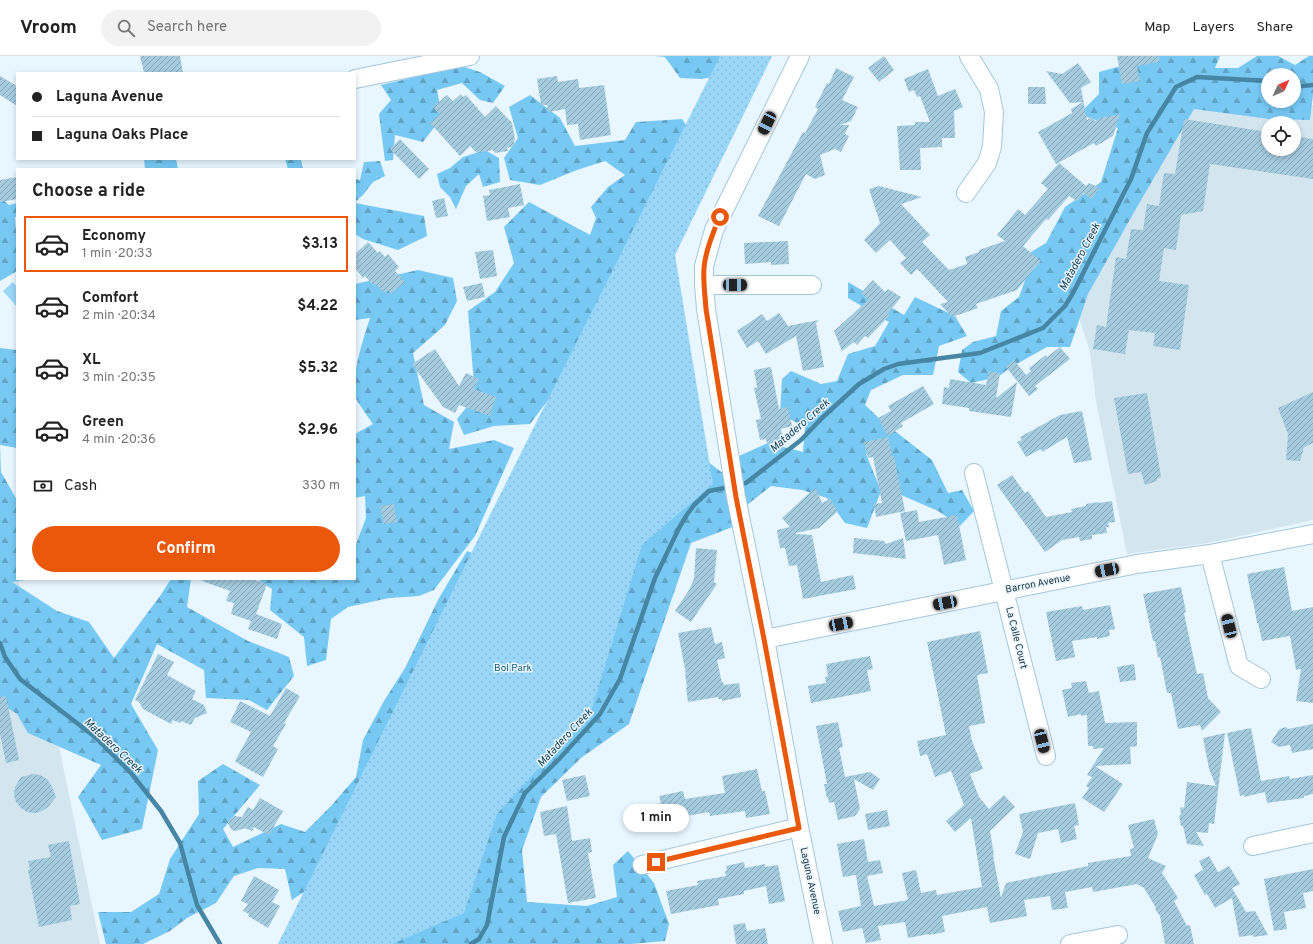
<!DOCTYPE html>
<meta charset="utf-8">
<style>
body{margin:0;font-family:Overpass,sans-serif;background:#f2f2f2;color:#222;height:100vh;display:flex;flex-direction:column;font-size:15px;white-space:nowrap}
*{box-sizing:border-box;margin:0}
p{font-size:13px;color:#767676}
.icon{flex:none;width:22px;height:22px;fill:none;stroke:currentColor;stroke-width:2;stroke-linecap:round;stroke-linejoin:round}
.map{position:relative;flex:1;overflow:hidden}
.sheet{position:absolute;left:16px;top:112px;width:340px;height:412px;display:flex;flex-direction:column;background:#fff;border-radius:0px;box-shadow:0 2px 6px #0003}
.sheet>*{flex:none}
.banner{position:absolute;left:16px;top:16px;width:340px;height:88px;border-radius:0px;box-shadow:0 2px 6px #0003;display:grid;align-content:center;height:88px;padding:0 16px;background:#fff}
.needle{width:26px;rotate:46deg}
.buttons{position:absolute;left:1261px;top:12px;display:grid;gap:8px}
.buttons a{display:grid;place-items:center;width:40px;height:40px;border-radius:50%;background:#fff;box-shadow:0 2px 6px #0003;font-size:20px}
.end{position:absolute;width:18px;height:18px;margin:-9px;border:5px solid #ea580c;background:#fff;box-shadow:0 0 0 2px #fff}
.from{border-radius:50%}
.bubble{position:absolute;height:28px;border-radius:14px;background:#fff;box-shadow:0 2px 6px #0003;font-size:13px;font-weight:700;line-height:28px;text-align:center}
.car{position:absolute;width:12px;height:24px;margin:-12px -6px;border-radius:5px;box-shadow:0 0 3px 1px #0007;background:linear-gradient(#222 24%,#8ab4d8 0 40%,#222 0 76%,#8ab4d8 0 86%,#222 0)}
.banner b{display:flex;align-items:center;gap:14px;height:38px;font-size:15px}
.banner b+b{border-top:1px solid #e0e0e0}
.banner i{width:10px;height:10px;background:#222}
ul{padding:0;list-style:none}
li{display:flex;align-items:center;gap:12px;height:56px;margin:0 8px 6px;padding:0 8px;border:2px solid transparent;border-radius:0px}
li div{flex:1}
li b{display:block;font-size:15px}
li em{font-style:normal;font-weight:700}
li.selected{border-color:#ea580c}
li>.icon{width:36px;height:36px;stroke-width:1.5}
h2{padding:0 16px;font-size:18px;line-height:48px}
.pay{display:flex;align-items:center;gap:10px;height:44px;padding:0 16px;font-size:15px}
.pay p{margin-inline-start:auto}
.button{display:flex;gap:8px;margin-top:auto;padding:8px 16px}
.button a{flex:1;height:46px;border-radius:24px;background:#ea580c;color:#fff;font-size:16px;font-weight:700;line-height:46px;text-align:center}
header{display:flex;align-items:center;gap:24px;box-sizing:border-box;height:56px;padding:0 20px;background:#fff;border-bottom:1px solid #e0e0e0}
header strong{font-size:19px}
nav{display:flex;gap:22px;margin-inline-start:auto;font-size:14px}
.search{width:280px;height:36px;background:#f2f2f2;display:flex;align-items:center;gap:10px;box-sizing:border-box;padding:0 14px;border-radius:22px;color:#767676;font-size:15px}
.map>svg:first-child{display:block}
</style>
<header>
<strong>Vroom</strong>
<div class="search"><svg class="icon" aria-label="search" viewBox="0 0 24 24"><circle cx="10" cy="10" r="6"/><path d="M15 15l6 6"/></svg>Search here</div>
<nav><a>Map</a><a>Layers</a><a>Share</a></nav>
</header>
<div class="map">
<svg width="1313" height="888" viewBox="0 0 1313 888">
<defs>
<pattern id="forest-firs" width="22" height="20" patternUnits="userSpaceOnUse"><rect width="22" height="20" fill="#77c9f4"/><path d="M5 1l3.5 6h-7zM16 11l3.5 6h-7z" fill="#62a4c7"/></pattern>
<pattern id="park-dots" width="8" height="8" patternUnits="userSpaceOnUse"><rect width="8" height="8" fill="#99d6f7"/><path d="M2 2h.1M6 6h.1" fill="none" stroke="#84b8d5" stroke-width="1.8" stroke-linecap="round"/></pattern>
<pattern id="building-hatch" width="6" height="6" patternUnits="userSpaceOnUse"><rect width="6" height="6" fill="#a5cbdf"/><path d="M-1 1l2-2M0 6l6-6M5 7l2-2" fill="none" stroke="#86a6b6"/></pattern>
</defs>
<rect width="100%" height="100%" fill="#e7f6ff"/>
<path fill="#d3e5ef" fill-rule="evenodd" d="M1192,47L1313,49V464L1208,487L1127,498L1096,345L1090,296L1075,249ZM1268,67H1294V93H1268Z
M0,440L17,523H18L45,644L52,657L100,888H0Z"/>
<path fill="#99d6f7" d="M13,226L17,231V251L3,235Z"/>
<path fill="url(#forest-firs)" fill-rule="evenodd" d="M655,0H733L725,18L702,23L680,22L665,1Z
M1158,0H1220L1215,12H1238L1257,0H1278L1295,9L1309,0H1313V39L1310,64L1270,63L1194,53L1133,158L1088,238L1070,291H1047L1011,311L998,321L971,327L958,316L962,294L973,286L996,280L1001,255L1019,241L1028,216L1031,196L1046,187L1065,151L1101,126L1118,72L1079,58L1099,38V16ZM1268,19H1294V45H1268Z
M461,10L480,16L505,30L493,47L480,44L462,27L437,34L442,61L423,86L395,79L393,104L385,105L379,58L391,44L381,29Z
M530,39L560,62L575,90L625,84L636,66L682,63L694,81L570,315L530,368L494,370L464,379L457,363L475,341L468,255L495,236L514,207L504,171L529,146L590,179L596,162L591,151L608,131L625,119L605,105L577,114L540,129L510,124L504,102L518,82L509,51Z
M485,94L499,102L500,126L483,131L479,118L466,130L456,153L450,141L440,131L437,118L450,112L463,101Z
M144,103H176L178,113H145Z
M285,103H301L303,113H288Z
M380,105L385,120L373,126L363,139L355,146V123L360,124L364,106Z
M0,141L9,149L17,147V160L15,161L17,189V215L0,225Z
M355,147L424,160L427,180L398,194L363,183L355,178Z
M418,214L453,222L457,245L445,269L413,297L424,349L454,366L449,393L494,384L514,392L475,480L434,534L419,540L389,542L348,551L331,563L326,604L307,610L304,581L270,554L272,533L257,523H341L343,524V523H355V491L366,462L365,440L355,442V378L373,368C369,362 356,345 355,339C351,320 364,280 370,262L355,264V228Z
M848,226L904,259L915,241L955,260L967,280L939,290L933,319H903L871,334L865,349L882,365L932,404L948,437L962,434L974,455L960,470L938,455L899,438L880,391L866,398L881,435L867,472L845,467L827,442L802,434L771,430L747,449L739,400L768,387L803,396L805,371L780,358L782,323L791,315L821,328L837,325L848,298L875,290L889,266L848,242Z
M0,292L17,294V392L0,389L1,416L17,444V523H31L12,526L57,555L89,566L114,602L160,540L171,523H191L187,551L248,585L289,601L294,620L267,654L249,644L206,642L204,614L157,588L131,648L158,694L142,773L102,784L78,741L101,709L28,677L17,658L0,647Z
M703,402L729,422L735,470L691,487L629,668L581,702L541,741L522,794L527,846L587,850L617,841L613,809L628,795L654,827L669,868L665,885L631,888H344L597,525Z
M467,495L477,499L313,830L292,844L285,813L258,812L234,820L216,847L187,862L170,875L143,888H106L98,856H131L159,838L170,803L199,758L198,725L223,708L260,729L223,773L233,791L281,768L305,776L331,750L356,721L363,684L384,645L405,612L439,542Z"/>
<path fill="url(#park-dots)" d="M720,0H772L675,199L713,428L642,489L591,656L497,758L464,857L392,888H278L494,451Z"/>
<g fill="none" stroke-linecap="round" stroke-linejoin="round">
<path stroke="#4685a4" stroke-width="4.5" d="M1294,29L1302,30L1313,29
M737,429L746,427L801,384L822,362L859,328L884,313L898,308L980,297L1043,272L1065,250L1073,237L1131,123L1147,77L1176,31L1197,21L1268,25
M0,587L5,601L20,623L95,681L131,717L161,755L180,787L197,849L220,888
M471,888L479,883L487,869L504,781L525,737L560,702L600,658L620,623L655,522L679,472L686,460L694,449L709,435L730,431"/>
</g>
<path fill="url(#building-hatch)" d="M140,0H180L183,17H144Z
M884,0L894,14L879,26L868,12Z
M1117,0H1159V6L1137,10L1140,25L1122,28Z
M1078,7L1091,26L1081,32L1087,64L1092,61L1095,65L1105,60L1106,61L1120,58L1113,80L1096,90L1094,87L1056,108L1038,76L1072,57L1071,53L1083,46L1070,47L1046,15L1062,18Z
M836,12L854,21L842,44L858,51L851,65L840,69H849L845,78L849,80L841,96L835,93L820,99L825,119L815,123L806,118L779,170L758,160L803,76L805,77L818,53L815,51L827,27L829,28Z
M928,13L938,40L955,33L963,51L954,55L955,82H942V91L920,92L921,114H900L897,70L915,69V66H930L920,40L917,41L914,34L909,36L904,23Z
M0,20L17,30V50L0,39Z
M557,20L558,26L578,23L579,32L604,29L611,79L580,84L578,68L567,69L565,53L548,56L547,49H541L537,23Z
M1028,31H1045L1046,48H1028Z
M461,38L463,41L466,39L485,61L496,50L512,67L515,84L514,85V90L507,92L508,95L495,97L493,94L477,97L470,90L460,100L430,67L440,58L433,51L447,39L453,45Z
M1184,63L1268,76V93H1294V80L1313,83V123L1210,108L1203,155L1181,159L1176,194L1164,192L1159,225L1189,229L1180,294L1153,290L1155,277L1129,274L1125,298L1093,293L1097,269L1106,271L1116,201L1126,203L1131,173L1143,174L1147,148L1159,150L1164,117L1175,118Z
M400,83L429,113L419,123L390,93Z
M1059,107L1086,130L1089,127L1100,132L1091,143L1084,137L1077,145L1069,140L1048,164L1046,163L1023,190L1041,205L1017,234L976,248L978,252L952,261L940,248L948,246L921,217L920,215V216L917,213L911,219L900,207L906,202L890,184L876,197L864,184L880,167L869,133L879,130L922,141L901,148L930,179L922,186L949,214L967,208L965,201L979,196V194L1005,185L997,179L1018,153L1025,159L1048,133L1041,127Z
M17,121V143L0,146V124Z
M520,128L524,149L508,152L510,161L487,165L483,140L490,139L489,134Z
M444,142L448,160L436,162L432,145Z
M788,185L789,208L771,209V206L745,208L744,187Z
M368,186L378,197L380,195L385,201L388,198L399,211L395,215L405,226L391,238L387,234L384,237L376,228L374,230L365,220L363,222L355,212V198Z
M493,194L497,220L480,223L475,196Z
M873,224L885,236L888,233L901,241L887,259L891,258L868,282L865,280L857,289L854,286L842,295L834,275L868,244L861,237Z
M482,227L485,241L467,245L463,231Z
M779,257L788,270L819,264L816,267L824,311L803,315L796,280L766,298L758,285L747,292L737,275L762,258L767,265Z
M1060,291L1070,303L1035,330L1038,333L1029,340L1006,311L1014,304L1026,319L1031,315L1029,312L1046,299L1047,301Z
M435,293L459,330L466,317L479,323L474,333L496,341L490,360L459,349L455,357L443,351L412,308Z
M771,311L779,353L788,351L792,370L781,373L783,385L767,388L766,383L760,384L756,364L761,363L754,332L757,331L754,314Z
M989,315L1000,317L996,342L1017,326L1011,361L969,355V352L942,348L944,331L949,332L950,323L986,329Z
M923,330L934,348L901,367L903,370L888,380L878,362L891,355L888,350Z
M1313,336V387L1304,391L1300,405L1286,404L1288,378L1278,352Z
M1147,337L1161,421L1157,423V425L1145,429L1141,416L1128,418L1114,342Z
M1082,355L1092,404L1074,407L1067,381L1042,396L1041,393L1026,401L1017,386L1022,384L1020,381L1060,359Z
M888,381L892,400H894L905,455L876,461L874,448L882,447L873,401L868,402L864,386Z
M1012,419L1025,437L1028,435L1046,461L1072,456L1071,453L1086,450V448L1099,446V447L1112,445L1115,466L1108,467L1109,471H1106L1107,477L1092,479V483L1080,485L1079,481L1062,484L1045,496L997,429Z
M816,432L822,447L830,443L838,455L819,472L796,477V478L812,479L821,526L853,519L856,533L803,543L797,509L789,510L785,492H780L777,474L790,471L782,462L807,439Z
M394,448L397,466L384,468L380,450Z
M917,454L919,466L957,459L966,504L944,509L938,479L906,485L900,457Z
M854,482L884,485L886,488L903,482L906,503L853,497Z
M696,492L717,494L714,526L717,528L691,566L675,555L689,534L694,523Z
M1284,511L1292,555L1313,551V647L1296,645L1301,613L1296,614L1290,580L1262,585L1258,567H1257L1253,544H1252L1247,518Z
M203,523H252L267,528L256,558L282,568L277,583L248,573L251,565L231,558L234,547L226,545L230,535L202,525Z
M1181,531L1186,556L1184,557L1197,618L1203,617L1208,642L1221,656L1202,675L1200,669L1178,673L1171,637H1167L1160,601L1158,602L1155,585H1153L1143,538Z
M1110,549L1115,573L1109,574L1110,580L1097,583V581L1072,585L1075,601L1056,605L1046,556L1082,550L1083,554Z
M711,571L715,588L722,586L725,602L717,604L722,627L723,626L724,629L739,627L741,641L722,645V643H718V641L688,646L686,632L687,631L685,618H686L678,577Z
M980,575L988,617L977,619L985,667L969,670L972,685L983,713L970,718L979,741L989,753L1004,739L1015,751L990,775L994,799H993L1001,842L1006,827L1088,810V807L1131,800L1130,793L1134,792L1128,769L1154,763L1158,778L1148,802L1166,810L1162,817L1178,842L1174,845L1187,870L1190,869L1194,888H1165L1160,860L1155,853L1156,852L1144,832L1137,828L1093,836L1092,831L1065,836L1068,852L1052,854L1050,840L1024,844L1027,860L990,867L987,851L942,860L945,876L929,879V878L908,882L905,866L878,870L881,884L866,887L862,872L843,876L838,855L861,850L856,819L843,821L837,788L864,783L868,806L880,804L883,817L867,820L874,850L908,844L902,817L916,814L921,837L936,834L937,839L982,831L971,762L955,776L946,765L964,749L951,715L935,721L927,698L920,700L917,685L946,679L927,586Z
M158,598L174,606L167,619L196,635L192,643L204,649L207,657L195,662L191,669L181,665L180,667L173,664L171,668L143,653L139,646L135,644Z
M870,600L873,613L867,614L871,635L811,647L808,630L826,627L825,621L828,620L826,608Z
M1134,608L1136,624L1120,626L1117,611Z
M1086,625L1089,637L1099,635L1105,667L1137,666V690L1130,691L1131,708L1095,710L1123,728L1104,756L1082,742L1089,732L1086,730L1092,721L1087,719L1104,692L1093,693V690H1088L1087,659L1081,660V658L1068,661L1062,634L1072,632L1071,627Z
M286,632L300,640L284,667L286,668L273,690L278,693L263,721L239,708L235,705L251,676L230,666L240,645L270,660Z
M6,640L19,704L6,707L0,678V641Z
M838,666L843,691L839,692L845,721L870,716L880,723L873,734L854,723L860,753L855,760L838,764L834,746L829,747L828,741L827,742L824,728H827L816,670Z
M1313,668V693L1292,697L1290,689L1279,691L1271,686L1277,677V676L1280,673L1286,671L1288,673Z
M1251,672L1261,725L1289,720L1290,723L1313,719V738L1304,740V742L1267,747L1265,736L1244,741V739L1240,740L1227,677Z
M1225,677L1214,768L1209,767L1208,777L1196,776L1204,790L1187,788L1183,770H1181L1179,760L1181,758L1180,752L1183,751L1184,753L1187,726L1216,730L1209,713L1203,682Z
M757,713L762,735H765L770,758L746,762L745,755L710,760L709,756L659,765L660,768L647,771L643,751L661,747L659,740L683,735L685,743L725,737L722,720Z
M33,718L40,719L47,723L51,729L56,741L48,751L42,755L35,757L27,756L21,752L16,746L14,739L15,731L21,721Z
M585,719L590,740L567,745L562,724Z
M260,742L283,755L269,779L254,771L252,775L245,772L236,775L232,774L228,768L230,763L235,760L242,761L248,751L253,754Z
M1075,747L1079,769L1074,770L1077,783L1061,787L1058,773L1038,777L1030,803L1015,798L1023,776L1019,758Z
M567,750L572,785L590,782L592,796L588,797L596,842L568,847L556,778L544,780L540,756Z
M887,754L890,770L868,774L865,758Z
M69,785L80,848L70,850L72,864L39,871L28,814L30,813L28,805L51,801L48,789Z
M1209,800L1218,816L1229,810L1240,828L1232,832L1246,856L1255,855L1268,879L1253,881V879L1239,881L1232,842L1215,852L1207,838L1205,839L1194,819L1203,814L1199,805Z
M744,806L745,812L765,808V811L778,809L785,845L769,848L766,830L744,835V838L718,843L719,849L671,858L666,835L698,829L697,825L726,820L725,815H727L726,810Z
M1313,813V835L1303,837L1306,852L1284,856L1287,873L1274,875L1264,823Z
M254,820L279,834L272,846L280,850L268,872L248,860L249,858L243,855L248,848L241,845Z
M745,867L747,875L765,872L768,888H736L733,869Z"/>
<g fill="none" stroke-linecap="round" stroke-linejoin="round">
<g stroke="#a2c7dc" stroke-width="20">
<path id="street" d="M800,0L714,174L704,210V229L706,253L736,441L765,583L799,771L823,888
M355,23L470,0
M966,137L987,107L992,91L994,56L989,33L969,0
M704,229H812
M974,417L1046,700
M1210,498L1239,610L1261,623
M765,583L1137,508L1210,498L1313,478
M1253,790L1313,777
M642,809L799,771
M1070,888L1118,879"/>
</g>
<use href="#street" stroke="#fff" stroke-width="18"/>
</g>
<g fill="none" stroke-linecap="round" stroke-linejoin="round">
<path stroke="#ea580c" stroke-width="5" d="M656,806L799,772L764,583L736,441L706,253C705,239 703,225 704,212C705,197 714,173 720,161"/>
</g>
<g text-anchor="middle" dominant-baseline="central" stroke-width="3" stroke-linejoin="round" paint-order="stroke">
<g font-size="10" fill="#27363f" stroke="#e7f6ff">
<text transform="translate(1038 528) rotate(-11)">Barron Avenue</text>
<text transform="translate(1016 582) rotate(76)">La Calle Court</text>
<text transform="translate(810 825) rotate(78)">Laguna Avenue</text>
</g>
<g font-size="10" fill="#1b5a77" stroke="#e7f6ff">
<text x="513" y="612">Bol Park</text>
</g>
<g font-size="11" font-style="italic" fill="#1e4254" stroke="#e7f6ff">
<text transform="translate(1080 201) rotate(-62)">Matadero Creek</text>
<text transform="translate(800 370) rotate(-41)">Matadero Creek</text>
<text transform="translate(565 682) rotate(-47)">Matadero Creek</text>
<text transform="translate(113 690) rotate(43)">Matadero Creek</text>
</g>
</g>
</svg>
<div class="buttons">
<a><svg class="needle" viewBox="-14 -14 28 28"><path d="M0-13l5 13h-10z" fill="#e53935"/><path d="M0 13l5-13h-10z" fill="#767676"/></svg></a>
<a><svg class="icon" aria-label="locate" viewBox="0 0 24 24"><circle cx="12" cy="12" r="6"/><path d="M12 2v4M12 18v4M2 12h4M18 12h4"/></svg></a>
</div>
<i class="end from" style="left:720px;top:161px"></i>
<i class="end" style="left:656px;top:806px"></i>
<div class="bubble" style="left:623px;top:748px;width:66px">1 min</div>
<i class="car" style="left:767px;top:67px;rotate:206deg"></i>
<i class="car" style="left:735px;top:229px;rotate:90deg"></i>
<i class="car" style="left:1107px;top:514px;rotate:259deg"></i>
<i class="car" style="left:945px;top:547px;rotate:259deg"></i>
<i class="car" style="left:841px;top:568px;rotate:79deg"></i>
<i class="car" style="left:1229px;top:570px;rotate:346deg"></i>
<i class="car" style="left:1042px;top:685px;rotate:166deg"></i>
<div class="banner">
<b><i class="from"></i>Laguna Avenue</b>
<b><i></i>Laguna Oaks Place</b>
</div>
<section class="sheet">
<h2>Choose a ride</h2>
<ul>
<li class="selected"><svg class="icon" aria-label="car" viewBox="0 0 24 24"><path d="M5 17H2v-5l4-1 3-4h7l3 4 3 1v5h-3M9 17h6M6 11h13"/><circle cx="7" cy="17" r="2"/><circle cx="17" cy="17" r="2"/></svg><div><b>Economy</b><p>1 min · 20:33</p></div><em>$3.13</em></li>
<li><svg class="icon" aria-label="car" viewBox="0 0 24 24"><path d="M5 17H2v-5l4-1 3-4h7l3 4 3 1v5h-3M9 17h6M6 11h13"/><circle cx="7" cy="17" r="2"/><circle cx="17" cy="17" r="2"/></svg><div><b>Comfort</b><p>2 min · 20:34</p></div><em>$4.22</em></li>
<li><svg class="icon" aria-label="car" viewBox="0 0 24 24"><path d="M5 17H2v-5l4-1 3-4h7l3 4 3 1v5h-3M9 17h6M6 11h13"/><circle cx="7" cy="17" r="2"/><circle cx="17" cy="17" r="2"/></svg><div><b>XL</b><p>3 min · 20:35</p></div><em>$5.32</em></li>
<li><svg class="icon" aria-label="car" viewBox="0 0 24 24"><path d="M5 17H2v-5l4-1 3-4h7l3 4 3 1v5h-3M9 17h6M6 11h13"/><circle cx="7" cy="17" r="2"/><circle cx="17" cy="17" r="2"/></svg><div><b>Green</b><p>4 min · 20:36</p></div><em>$2.96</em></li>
</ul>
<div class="pay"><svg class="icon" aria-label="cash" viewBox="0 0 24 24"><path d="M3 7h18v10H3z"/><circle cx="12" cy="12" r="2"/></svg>Cash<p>330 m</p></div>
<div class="button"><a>Confirm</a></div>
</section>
</div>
